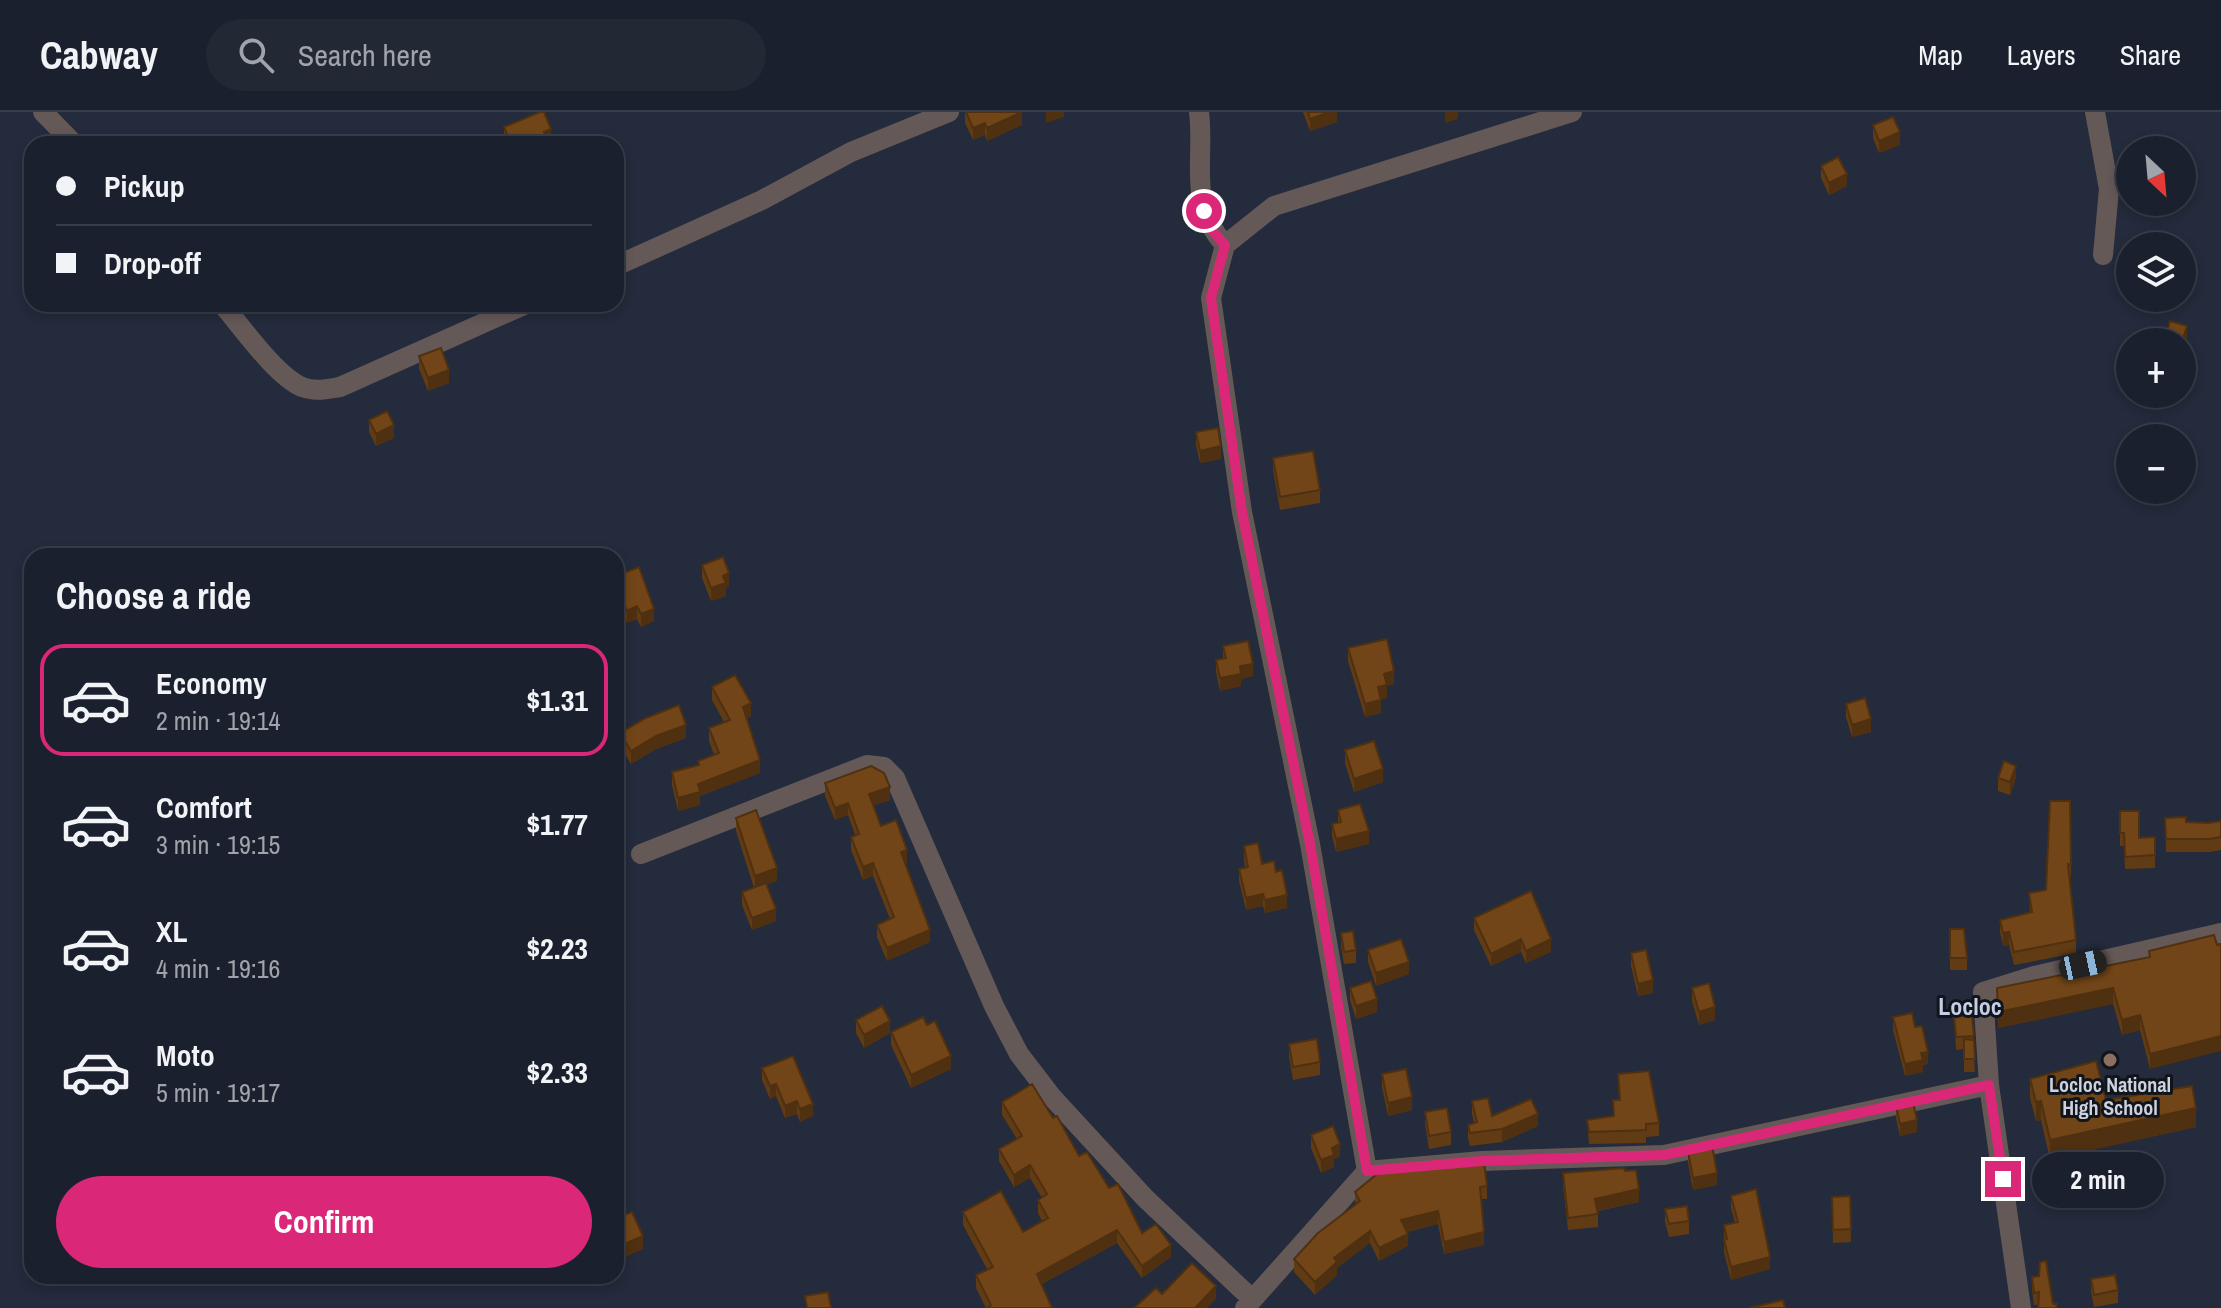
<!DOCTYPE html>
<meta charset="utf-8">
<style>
body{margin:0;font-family:"Archivo Narrow",sans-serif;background:#232835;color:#f1f3f6;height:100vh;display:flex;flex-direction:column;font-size:30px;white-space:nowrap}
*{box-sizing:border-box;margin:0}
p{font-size:26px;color:#9fa3aa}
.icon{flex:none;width:44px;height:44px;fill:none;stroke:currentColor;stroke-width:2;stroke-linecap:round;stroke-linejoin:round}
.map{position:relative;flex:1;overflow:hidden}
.panel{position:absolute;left:24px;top:436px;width:600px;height:736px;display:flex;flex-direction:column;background:#1a202d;border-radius:24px;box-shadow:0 4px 12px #0003,0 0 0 2px #383e49}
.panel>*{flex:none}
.banner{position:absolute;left:24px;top:24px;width:600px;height:176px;border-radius:24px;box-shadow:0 4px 12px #0003,0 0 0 2px #383e49;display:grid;align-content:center;height:176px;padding:0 32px;background:#1a202d}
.needle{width:52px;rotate:154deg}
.controls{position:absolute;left:2116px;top:24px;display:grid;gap:16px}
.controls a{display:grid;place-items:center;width:80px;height:80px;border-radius:50%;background:#1a202d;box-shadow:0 4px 12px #0003,0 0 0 2px #383e49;font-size:40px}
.end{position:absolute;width:36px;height:36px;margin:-18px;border:10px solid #db2777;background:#fff;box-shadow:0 0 0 4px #fff}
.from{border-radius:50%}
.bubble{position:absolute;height:56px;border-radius:28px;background:#1a202d;box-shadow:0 4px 12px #0003,0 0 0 2px #383e49;font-size:26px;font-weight:800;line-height:56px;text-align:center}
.car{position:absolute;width:24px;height:48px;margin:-24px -12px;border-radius:10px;box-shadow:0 0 6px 2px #0007;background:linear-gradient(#222 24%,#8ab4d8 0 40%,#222 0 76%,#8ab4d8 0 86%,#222 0)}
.banner b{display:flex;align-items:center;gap:28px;height:76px;font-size:30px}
.banner b+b{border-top:2px solid #383e49}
.banner i{width:20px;height:20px;background:#f1f3f6}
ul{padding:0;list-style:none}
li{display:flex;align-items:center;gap:24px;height:112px;margin:0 16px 12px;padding:0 16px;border:4px solid transparent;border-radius:24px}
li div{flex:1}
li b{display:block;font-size:30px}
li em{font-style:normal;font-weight:800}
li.on{border-color:#db2777}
li>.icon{width:72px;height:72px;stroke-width:1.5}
h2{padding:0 32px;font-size:36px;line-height:96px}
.button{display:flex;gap:16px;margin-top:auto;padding:16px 32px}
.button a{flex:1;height:92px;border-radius:48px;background:#db2777;color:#fff;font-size:32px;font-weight:800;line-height:92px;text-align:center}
header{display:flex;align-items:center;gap:48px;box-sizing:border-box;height:112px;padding:0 40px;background:#1a202d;border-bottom:2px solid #383e49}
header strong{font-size:38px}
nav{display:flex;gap:44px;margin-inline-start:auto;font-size:28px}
.search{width:560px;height:72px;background:#232835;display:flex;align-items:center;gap:20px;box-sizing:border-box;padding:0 28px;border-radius:44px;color:#9fa3aa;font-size:30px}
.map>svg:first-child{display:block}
</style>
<header>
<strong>Cabway</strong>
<div class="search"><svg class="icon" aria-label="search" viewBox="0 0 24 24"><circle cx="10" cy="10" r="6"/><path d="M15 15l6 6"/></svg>Search here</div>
<nav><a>Map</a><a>Layers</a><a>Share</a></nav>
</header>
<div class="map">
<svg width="2221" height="1196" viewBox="0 0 2221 1196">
<rect width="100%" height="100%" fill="#232b3c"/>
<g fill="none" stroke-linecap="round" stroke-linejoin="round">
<path stroke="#655958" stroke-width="20" d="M43,0L74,32
M1199,0C1205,50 1187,91 1225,133
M2095,0L2109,77L2103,143
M616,154L762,88L851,40L949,0
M222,192C242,215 275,263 302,275C315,280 327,277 340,275L526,192
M641,742L867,653L884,655L895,666L994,894L1019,942L1052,985L1145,1086L1252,1187
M1989,973L1983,880L2034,864L2221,821
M1367,1059L1310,732L1242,400L1211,186L1225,133L1274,94L1572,0
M1245,1196L1367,1059L1482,1049L1664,1043L1989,973L2021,1196"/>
</g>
<path fill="#613b14" d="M965,0H1022V13L987,29L985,23L973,28L965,11Z
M1303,0H1337V10L1310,19Z
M1873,13L1900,33L1879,41L1873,26Z
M504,15L551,30L548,31L549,32H506L504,27Z
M1821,54L1847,74L1829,83L1821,66Z
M2165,226L2187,227L2182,230H2165Z
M419,244L449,271L428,279L419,257Z
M369,308L394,326L376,334L369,320Z
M1196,320L1221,347L1200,351L1196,333Z
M1273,346L1320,378V391L1280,398L1273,358Z
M702,453L729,474L726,476V484L711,489L702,466Z
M616,464L654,509L641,515L637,507L627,511L616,484Z
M1223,534L1253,564L1241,567V574L1220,579L1216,560V548L1223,546Z
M1348,536L1394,572L1387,574V586L1381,587V601L1365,605L1348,549Z
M712,575L751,604L747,606L760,661L700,684V693L678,699L672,673V660L698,653V649L714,643L709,629V616L724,610L712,588Z
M1846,592L1871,620L1852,625L1846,605Z
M620,621L686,626L656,637L631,652L620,634Z
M1345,638L1383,670L1354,680L1345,651Z
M1998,666H2016L2010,683L1998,679Z
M825,671L890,688L873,693L881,714L907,751L905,752L930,830L887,849L877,825V813L890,807L873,764L863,768L851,738V725L855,723L848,703L835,708L825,684Z
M2070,689L2071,765H2069L2076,828V841L2014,853L2009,833L2003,834L2000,820V808L2030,800L2029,781L2046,778Z
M1338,698L1369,732L1336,740L1332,724V712L1338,710Z
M2120,699L2139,726L2155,725V756L2125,757L2124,734H2120Z
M736,706L777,769L767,772L776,809L752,818L742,793V780L754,776L736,719Z
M2165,706L2186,710L2209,711L2221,709V738L2210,740H2166Z
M1244,734L1262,752L1276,760L1287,796L1265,801L1263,794L1246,798L1239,769V757L1245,755L1244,747Z
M1474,806L1551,840L1526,851L1521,840L1491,854L1474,818Z
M1950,817L1967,846V858H1950Z
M1341,821L1356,838V851L1344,852L1341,834Z
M2214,823L2150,957L2140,918L2122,923L2113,892L1998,916L1997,876L2149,845V839Z
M1368,838L1409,862L1376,874L1368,850Z
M1631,841L1653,881L1638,884L1631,854Z
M1350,876L1377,900L1356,907L1350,888Z
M1692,876L1715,908L1699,913L1692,889Z
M1972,903L1975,960H1964V937L1956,938L1954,905Z
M1893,905L1915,915L1928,952L1923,953V960L1905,964L1893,918Z
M856,908L890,921L864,936L856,921Z
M891,920L951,957L911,976L891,933Z
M1289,932L1320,950V963L1293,968L1289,945Z
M762,956L813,1004L800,1010L797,1002L785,1006L776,984L770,987L762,968Z
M1382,962L1412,998L1388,1004L1382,975Z
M1618,962L1659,1011V1024L1646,1025V1031L1589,1032L1587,1008L1613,1005V988H1619Z
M2030,967L2106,988L2196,1015L2050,1047L2041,1008L2036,1009L2030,986Z
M1472,989L1492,1004L1538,1014L1502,1030L1470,1034L1468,1026V1013L1474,1011L1472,1002Z
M1002,990L1053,1006L1079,1044L1109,1076L1142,1121L1171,1145L1142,1166L1117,1131L1042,1172L986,1196L976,1176V1163L987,1157L963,1113V1100L1023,1120L1042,1109L1038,1101V1088L1042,1086L1030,1066L1014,1075L999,1049V1037L1017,1027L1002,1003Z
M1896,994L1917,1020L1900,1024L1896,1006Z
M1425,1000L1451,1020V1033L1429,1037L1425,1012Z
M1311,1023L1340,1044L1334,1047V1055L1321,1061L1311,1036Z
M1688,1039L1717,1073L1693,1078L1688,1051Z
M1625,1059L1639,1090L1598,1099V1115L1568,1118L1563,1073V1061Z
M1487,1074V1087H1481L1484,1133L1444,1142L1438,1112L1407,1120L1408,1134L1379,1149L1370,1131L1337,1156V1163L1315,1183L1294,1160V1147L1355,1093V1080Z
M1731,1084L1770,1157L1731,1168L1724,1140V1113L1735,1111L1731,1096Z
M1850,1084L1851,1130L1833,1131L1832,1085Z
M1665,1097L1689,1109V1122L1669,1125L1665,1110Z
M616,1106L643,1137L620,1147L616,1137Z
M2032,1165L2053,1192L2034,1193L2032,1178Z
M2091,1167L2118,1178V1191L2094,1195L2091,1180Z"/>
<path fill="#4f3010" d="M1022,0V13L987,29V16Z
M1046,0H1064V5L1046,11Z
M1330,0H1337V10L1310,19V7Z
M1445,0H1458V7L1445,11Z
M985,11V23L973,28V16Z
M551,17V30L545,32L544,20Z
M1900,20V33L1879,41V29Z
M526,26V32H511Z
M1847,62V74L1829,83V71Z
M2187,214V227L2182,242V230Z
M449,258V271L428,279V266Z
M394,313V326L376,334V322Z
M1221,334V347L1200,351V339Z
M729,461V474L726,476V484L711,489V476L723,464Z
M637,494V507L627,511V499Z
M654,497V509L641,515V502Z
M1253,552V564L1241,567V574L1220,579V566L1240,554Z
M1394,559V572L1387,574V586L1378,588V575L1384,562Z
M1381,588V601L1365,605V592Z
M751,591V604L743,608V595Z
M1871,607V620L1852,625V613Z
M686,613V626L656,637L631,652V639L656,624Z
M760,648V661L700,684V693L678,699V686L698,672Z
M2016,654V666L2010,683V670Z
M1383,657V670L1354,680V667Z
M890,675V688L869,695V682Z
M848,691V703L835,708V696Z
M1369,719V732L1336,740V727Z
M907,738V751L901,753V740Z
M873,751V764L863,768V755Z
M777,756V769L755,777V764Z
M1263,782V794L1246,798V786Z
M1287,783V796L1265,801V788Z
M776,797V809L752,818V806Z
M930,818V830L887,849V836Z
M2009,820V833L2003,834V821Z
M1521,827V840L1491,854V842Z
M1551,827V840L1526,851V839Z
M1409,850V862L1376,874V861Z
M1653,868V881L1638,884V872Z
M2113,876V892L1998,916V900Z
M1377,887V900L1356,907V894Z
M625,888V901L616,906V893Z
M1715,895V908L1699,913V900Z
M2140,903V918L2122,923V908Z
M890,909V921L864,936V923Z
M2221,924V939L2150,957V942Z
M1928,940V952L1923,953V960L1905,964V952L1921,941Z
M951,944V957L911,976V963Z
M776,972V984L770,987V974Z
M1412,985V998L1388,1004V991Z
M797,989V1002L785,1006V994Z
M2041,989V1008L2036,1009V990Z
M813,992V1004L800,1010V997Z
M2196,996V1015L2050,1047V1028Z
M1538,1002V1014L1502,1030V1017Z
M1917,1008V1020L1900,1024V1012Z
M1340,1032V1044L1334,1047V1055L1321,1061V1048L1332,1036Z
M1030,1053V1066L1014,1075V1063Z
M1717,1061V1073L1693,1078V1066Z
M1639,1077V1090L1595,1099V1087Z
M1438,1099V1112L1401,1121V1108Z
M1117,1118V1131L1037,1174V1162Z
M1370,1119V1131L1337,1156V1163L1315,1183V1170L1334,1146Z
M1484,1120V1133L1444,1142V1130Z
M1408,1122V1134L1379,1149V1136Z
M643,1124V1137L620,1147V1134Z
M1171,1133V1145L1142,1166V1154Z
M1770,1145V1157L1731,1168V1155Z
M1216,1174V1187L1207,1196H1195Z"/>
<path fill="#714517" stroke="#4f3010" stroke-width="2" d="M540,0H544L551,17L544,20L549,32H529L526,26L511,32L504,15Z
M966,0H1022L987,16L985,11L973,16Z
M1308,0H1330L1310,7Z
M1893,5L1900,20L1879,29L1873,13Z
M1838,45L1847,62L1829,71L1821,54Z
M2170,209L2187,214L2182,230L2165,226Z
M441,236L449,258L428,266L419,244Z
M387,299L394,313L376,322L369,308Z
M1218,316L1221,334L1200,339L1196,320Z
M1313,339L1320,378L1280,385L1273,346Z
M723,445L729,461L723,464L726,471L711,476L702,453Z
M639,455L654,497L641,502L637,494L627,499L616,471V464Z
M1387,527L1394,559L1384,562L1387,573L1378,575L1381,588L1365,592L1348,536Z
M1248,529L1253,552L1240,554L1241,562L1220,566L1216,548L1226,546L1223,534Z
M735,563L751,591L743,595L760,648L698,672L700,680L678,686L672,660L699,653L698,649L719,641L709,616L730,608L712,575Z
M1865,586L1871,607L1852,613L1846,592Z
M679,593L686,613L656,624L631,639L620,621L646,606Z
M1374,629L1383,657L1354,667L1345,638Z
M2004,649L2016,654L2010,670L1998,666Z
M871,654L884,661L890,675L869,682L881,714L896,708L907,738L901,740L930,818L887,836L877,813L894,805L873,751L863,755L851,725L859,722L848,691L835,696L825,671Z
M2050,689H2070L2071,753L2068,752L2076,828L2014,840L2009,820L2003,821L2000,808L2032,800L2029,781L2046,778Z
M1360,692L1369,719L1336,727L1332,712L1341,710L1338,698Z
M756,698L777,756L755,764L736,706Z
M2120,699H2139V726L2155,725V743L2125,745L2124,721H2120Z
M2186,705V710L2209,711L2221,709V725L2210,727H2166L2165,706Z
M1258,731L1262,752L1274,749L1276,760L1282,758L1287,783L1265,788L1263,782L1246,786L1239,757L1248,755L1244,734Z
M766,771L776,797L752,806L742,780Z
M1531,779L1551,827L1526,839L1521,827L1491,842L1474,806Z
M1950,817H1964L1967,846H1950Z
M1353,819L1356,838L1344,840L1341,821Z
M2214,823L2217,833L2221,832V924L2150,942L2140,903L2122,908L2113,876L1998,900L1997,876L2150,845L2149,839Z
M1401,827L1409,850L1376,861L1368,838Z
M1646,838L1653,868L1638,872L1631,841Z
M616,869L625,888L616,893Z
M1371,869L1377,887L1356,894L1350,876Z
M1709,871L1715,895L1699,900L1692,876Z
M882,894L890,909L864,923L856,908Z
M1912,901L1915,915L1922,914L1928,940L1921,941L1923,948L1905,952L1893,905Z
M1972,903L1974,924L1956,925L1954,905Z
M923,905L927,913L935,909L951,944L911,963L891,920Z
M1317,927L1320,950L1293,955L1289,932Z
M1964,927L1974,928L1975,947H1964Z
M793,944L813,992L800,997L797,989L785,994L776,972L770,974L762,956Z
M2096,949L2106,988L2192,974L2196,996L2050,1028L2041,989L2036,990L2030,967Z
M1406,957L1412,985L1388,991L1382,962Z
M1649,959L1659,1011L1646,1012V1018L1589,1020L1587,1008L1614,1004L1613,988H1620L1618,962Z
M1032,972L1053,1006L1057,1004L1079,1044L1087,1040L1109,1076L1118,1072L1142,1121L1156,1112L1171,1133L1142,1154L1117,1118L1037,1162L1052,1196H986L991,1193L976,1163L993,1155L963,1100L1001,1079L1023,1120L1048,1106L1038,1088L1047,1082L1030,1053L1014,1063L999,1037L1022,1024L1002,990Z
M1488,986L1492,1004L1531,987L1538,1002L1502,1017L1470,1021L1468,1013L1477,1010L1472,989Z
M1913,990L1917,1008L1900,1012L1896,994Z
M1447,996L1451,1020L1429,1024L1425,1000Z
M1333,1014L1340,1032L1332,1036L1334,1043L1321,1048L1311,1023Z
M1712,1033L1717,1061L1693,1066L1688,1039Z
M1484,1049L1487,1074L1480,1075L1484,1120L1444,1130L1438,1099L1401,1108L1408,1122L1379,1136L1370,1119L1334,1146L1337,1150L1315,1170L1294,1147L1318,1121L1360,1089L1355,1080L1377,1062L1393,1057Z
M1624,1056L1625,1059L1636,1058L1639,1077L1595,1087L1598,1102L1568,1106L1563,1061Z
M1756,1077L1770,1145L1731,1155L1724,1128L1727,1127L1724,1113L1738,1110L1731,1084Z
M1850,1084L1851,1117L1833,1118L1832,1085Z
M1687,1094L1689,1109L1669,1112L1665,1097Z
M632,1100L643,1124L620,1134L616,1124V1106Z
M2046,1149L2053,1192H2057L2056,1196H2038L2039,1180L2034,1181L2032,1165L2039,1164L2040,1150Z
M1192,1151L1216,1174L1195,1196H1134L1156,1176L1162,1182Z
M2115,1163L2118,1178L2094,1183L2091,1167Z
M828,1180L831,1196H807L805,1184Z
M1783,1188L1785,1196H1749Z"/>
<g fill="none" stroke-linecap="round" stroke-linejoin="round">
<path stroke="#db2777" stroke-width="10" d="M1204,99L1210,116L1225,133L1211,186L1242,400L1310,732L1367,1059L1482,1049L1664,1043L1989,973L2003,1067"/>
</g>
<circle fill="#8d6e63" stroke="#10141b" stroke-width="3" cx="2110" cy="948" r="8"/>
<g text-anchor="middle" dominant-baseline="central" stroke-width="6" stroke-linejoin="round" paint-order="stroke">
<g font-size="20" font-weight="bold" fill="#cdd2de" stroke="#10141b">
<text x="2110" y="972">Locloc National<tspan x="2110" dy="23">High School</tspan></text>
</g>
<g font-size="24" font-weight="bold" fill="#c4cfe5" stroke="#10141b">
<text x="1970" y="894">Locloc</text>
</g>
</g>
</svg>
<div class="controls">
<a><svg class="needle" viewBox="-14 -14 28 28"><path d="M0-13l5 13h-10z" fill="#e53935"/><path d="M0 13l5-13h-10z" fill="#9fa3aa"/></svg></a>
<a><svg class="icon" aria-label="layers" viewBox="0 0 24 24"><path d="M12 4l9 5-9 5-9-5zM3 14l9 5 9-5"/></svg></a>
<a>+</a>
<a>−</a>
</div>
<i class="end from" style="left:1204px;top:99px"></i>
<i class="end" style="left:2003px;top:1067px"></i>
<div class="bubble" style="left:2032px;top:1040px;width:132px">2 min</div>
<i class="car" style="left:2083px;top:853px;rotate:78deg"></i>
<div class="banner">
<b><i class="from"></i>Pickup</b>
<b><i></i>Drop-off</b>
</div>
<section class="panel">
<h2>Choose a ride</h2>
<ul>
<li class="on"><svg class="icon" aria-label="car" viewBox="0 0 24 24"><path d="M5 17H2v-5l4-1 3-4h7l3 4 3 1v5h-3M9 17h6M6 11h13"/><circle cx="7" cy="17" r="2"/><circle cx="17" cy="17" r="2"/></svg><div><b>Economy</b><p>2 min · 19:14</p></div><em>$1.31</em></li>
<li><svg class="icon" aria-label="car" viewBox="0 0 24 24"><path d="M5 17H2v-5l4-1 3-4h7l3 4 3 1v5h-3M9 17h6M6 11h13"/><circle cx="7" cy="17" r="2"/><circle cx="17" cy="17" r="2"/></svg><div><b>Comfort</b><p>3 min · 19:15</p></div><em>$1.77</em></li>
<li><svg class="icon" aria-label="car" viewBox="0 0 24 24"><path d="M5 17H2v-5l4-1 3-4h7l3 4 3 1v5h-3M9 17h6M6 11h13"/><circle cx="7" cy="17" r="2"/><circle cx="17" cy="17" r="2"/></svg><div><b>XL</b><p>4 min · 19:16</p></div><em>$2.23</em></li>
<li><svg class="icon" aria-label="car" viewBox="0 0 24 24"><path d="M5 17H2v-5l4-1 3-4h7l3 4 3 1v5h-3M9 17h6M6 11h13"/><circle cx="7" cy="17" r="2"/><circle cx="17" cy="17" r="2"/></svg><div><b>Moto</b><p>5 min · 19:17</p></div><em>$2.33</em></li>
</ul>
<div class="button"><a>Confirm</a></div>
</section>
</div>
